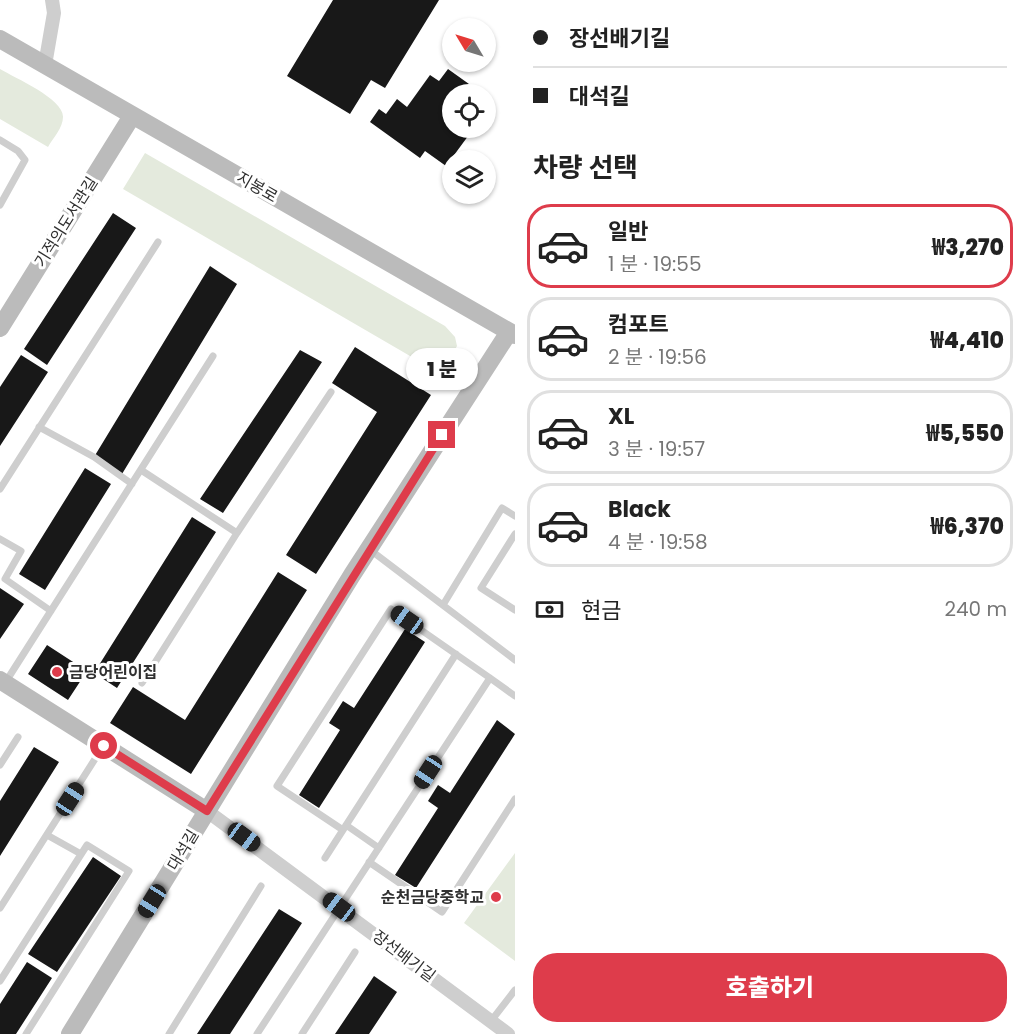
<!DOCTYPE html>
<html lang="ko">
<meta charset="utf-8">
<style>
body{margin:0;font-family:Poppins,"Noto Sans KR",sans-serif;background:#f6f6f6;color:#222;height:100vh;display:flex;flex-direction:column;font-size:22px;white-space:nowrap}
*{box-sizing:border-box;margin:0}
p{font-size:20px;color:#767676}
.icon{flex:none;width:33px;height:33px;fill:none;stroke:currentColor;stroke-width:2;stroke-linecap:round;stroke-linejoin:round}
.map{position:relative;flex:1;overflow:hidden}
.side{display:flex;flex-direction:column;background:#fff;width:510px}
.side>*{flex:none}
.guide{display:grid;align-content:center;height:132px;padding:0 18px;background:#fff}
.needle{width:39px;rotate:308deg}
.tools{position:absolute;left:442px;top:18px;display:grid;gap:12px}
.tools a{display:grid;place-items:center;width:54px;height:54px;border-radius:50%;background:#fff;box-shadow:0 2px 4px #0004;font-size:30px}
.end{position:absolute;width:27px;height:27px;margin:-14px;border:8px solid #de3c4b;background:#fff;box-shadow:0 0 0 3px #fff}
.from{border-radius:50%}
.bubble{position:absolute;height:42px;border-radius:21px;background:#fff;box-shadow:0 2px 4px #0004;font-size:20px;font-weight:800;line-height:42px;text-align:center}
.car{position:absolute;width:18px;height:36px;margin:-18px -9px;border-radius:8px;box-shadow:0 0 4px 2px #0007;background:linear-gradient(#222 24%,#8ab4d8 0 40%,#222 0 76%,#8ab4d8 0 86%,#222 0)}
.guide b{display:flex;align-items:center;gap:21px;height:57px;font-size:22px}
.guide b+b{border-top:2px solid #e0e0e0}
.guide i{width:15px;height:15px;background:#222}
ul{padding:0;list-style:none}
li{display:flex;align-items:center;gap:18px;height:84px;margin:0 12px 9px;padding:0 6px;border:3px solid #e0e0e0;border-radius:24px}
li div{flex:1}
li b{display:block;font-size:22px}
li em{font-style:normal;font-weight:800}
li.selected{border-color:#de3c4b}
li>.icon{width:54px;height:54px;stroke-width:1.5}
h2{padding:0 18px;font-size:27px;line-height:72px}
.pay{display:flex;align-items:center;gap:15px;height:66px;padding:0 18px;font-size:22px}
.pay p{margin-inline-start:auto}
.button{display:flex;gap:12px;margin-top:auto;padding:12px 18px}
.button a{flex:1;height:69px;border-radius:24px;background:#de3c4b;color:#fff;font-size:24px;font-weight:800;line-height:69px;text-align:center}
main{display:flex;flex:1;min-height:0}
.map>svg:first-child{display:block}
</style>
<main>
<div class="map">
<svg width="515" height="1034" viewBox="0 0 515 1034">
<rect width="100%" height="100%" fill="#fff"/>
<path fill="#e4eadd" d="M0,69C15,78 64,99 63,117C63,128 53,138 48,147L0,119Z
M145,153L445,326L455,337L457,346L441,374L123,189Z
M515,853V961L464,923Z"/>
<path fill="#181818" d="M333,0H439L385,88L371,80L350,114L287,76Z
M448,69L483,94H453V128H474L446,166L425,151L420,158L370,122L379,109L386,114L397,99L407,107L430,75L439,81Z
M113,213L136,228L47,365L24,349Z
M210,266L237,284L122,474L94,457Z
M355,347L431,395L316,574L286,555L377,412L332,383Z
M300,350L322,362L223,513L200,499Z
M21,355L48,372L0,446V387Z
M85,468L111,484L45,590L19,574Z
M192,517L216,532L117,688L94,673Z
M278,572L307,590L191,774L110,723L133,687L185,720Z
M0,588L24,604L0,639Z
M405,629L425,642L319,808L299,795L340,730L329,723L343,701L354,708Z
M47,645L87,671L68,700L28,674Z
M497,720L515,734L416,888L395,875L438,808L428,801L438,785L450,793Z
M34,747L59,762L0,856V801Z
M93,857L121,876L57,972L28,954Z
M279,909L302,923L230,1034H197Z
M27,962L52,978L16,1034H0V1004Z
M374,976L397,992L369,1034H335Z"/>
<g fill="none" stroke-linecap="round" stroke-linejoin="round">
<path stroke="#cecece" stroke-width="7" d="M0,140L18,151L25,160L0,205
M39,427L94,457L132,484
M141,470L237,533
M0,489L158,242
M515,534L481,588L515,610
M0,539L21,551L5,579L51,611
M369,549L515,660
M443,605L502,508L515,516
M5,683L213,356
M142,683L237,533L331,392
M0,765L18,737
M346,825L379,848
M343,830L277,786L391,609L490,678
M47,835L81,854
M325,858L456,654
M369,862L442,912L515,799
M0,908L102,748
M0,981L87,845L129,871L26,1034
M491,1021L515,990
M169,1034L261,886
M257,1034L490,678L515,696
M302,1034L355,952"/>
<path stroke="#cecece" stroke-width="14" d="M45,65L54,13L52,0
M207,811L508,1034"/>
<path stroke="#bbb" stroke-width="18" d="M0,39L515,335
M0,328L132,116
M0,680L207,811
M70,1034L352,575L509,332"/>
</g>
<g fill="none" stroke-linecap="round" stroke-linejoin="round">
<path stroke="#de3c4b" stroke-width="8" d="M104,746L207,811L442,435"/>
</g>
<g fill="#de3c4b" stroke="#fff" stroke-width="2">
<circle cx="57" cy="672" r="6"/>
<circle cx="496" cy="897" r="6"/>
</g>
<g text-anchor="middle" dominant-baseline="central" stroke-width="6" stroke-linejoin="round" paint-order="stroke">
<g font-size="16" fill="#313131" stroke="#fff">
<text transform="translate(257 187) rotate(30)">지봉로</text>
<text transform="translate(66 222) rotate(-58)">기적의도서관길</text>
<text transform="translate(183 850) rotate(-59)">대석길</text>
<text transform="translate(404 956) rotate(37)">장선배기길</text>
</g>
<g font-size="16" font-weight="bold" fill="#313131" stroke="#fff" text-anchor="start">
<text x="69" y="672">금당어린이집</text>
<text x="484" y="897" text-anchor="end">순천금당중학교</text>
</g>
</g>
</svg>
<div class="tools">
<a><svg class="needle" viewBox="-14 -14 28 28"><path d="M0-13l5 13h-10z" fill="#e53935"/><path d="M0 13l5-13h-10z" fill="#767676"/></svg></a>
<a><svg class="icon" aria-label="locate" viewBox="0 0 24 24"><circle cx="12" cy="12" r="6"/><path d="M12 2v4M12 18v4M2 12h4M18 12h4"/></svg></a>
<a><svg class="icon" aria-label="layers" viewBox="0 0 24 24"><path d="M12 4l9 5-9 5-9-5zM3 14l9 5 9-5"/></svg></a>
</div>
<i class="end from" style="left:104px;top:746px"></i>
<i class="end" style="left:442px;top:435px"></i>
<div class="bubble" style="left:406px;top:348px;width:72px">1 분</div>
<i class="car" style="left:407px;top:620px;rotate:305deg"></i>
<i class="car" style="left:428px;top:772px;rotate:213deg"></i>
<i class="car" style="left:70px;top:799px;rotate:33deg"></i>
<i class="car" style="left:244px;top:837px;rotate:126deg"></i>
<i class="car" style="left:152px;top:901px;rotate:212deg"></i>
<i class="car" style="left:339px;top:907px;rotate:307deg"></i>
</div>
<section class="side">
<div class="guide">
<b><i class="from"></i>장선배기길</b>
<b><i></i>대석길</b>
</div>
<h2>차량 선택</h2>
<ul>
<li class="selected"><svg class="icon" aria-label="car" viewBox="0 0 24 24"><path d="M5 17H2v-5l4-1 3-4h7l3 4 3 1v5h-3M9 17h6M6 11h13"/><circle cx="7" cy="17" r="2"/><circle cx="17" cy="17" r="2"/></svg><div><b>일반</b><p>1 분 · 19:55</p></div><em>₩3,270</em></li>
<li><svg class="icon" aria-label="car" viewBox="0 0 24 24"><path d="M5 17H2v-5l4-1 3-4h7l3 4 3 1v5h-3M9 17h6M6 11h13"/><circle cx="7" cy="17" r="2"/><circle cx="17" cy="17" r="2"/></svg><div><b>컴포트</b><p>2 분 · 19:56</p></div><em>₩4,410</em></li>
<li><svg class="icon" aria-label="car" viewBox="0 0 24 24"><path d="M5 17H2v-5l4-1 3-4h7l3 4 3 1v5h-3M9 17h6M6 11h13"/><circle cx="7" cy="17" r="2"/><circle cx="17" cy="17" r="2"/></svg><div><b>XL</b><p>3 분 · 19:57</p></div><em>₩5,550</em></li>
<li><svg class="icon" aria-label="car" viewBox="0 0 24 24"><path d="M5 17H2v-5l4-1 3-4h7l3 4 3 1v5h-3M9 17h6M6 11h13"/><circle cx="7" cy="17" r="2"/><circle cx="17" cy="17" r="2"/></svg><div><b>Black</b><p>4 분 · 19:58</p></div><em>₩6,370</em></li>
</ul>
<div class="pay"><svg class="icon" aria-label="cash" viewBox="0 0 24 24"><path d="M3 7h18v10H3z"/><circle cx="12" cy="12" r="2"/></svg>현금<p>240 m</p></div>
<div class="button"><a>호출하기</a></div>
</section>
</main>
